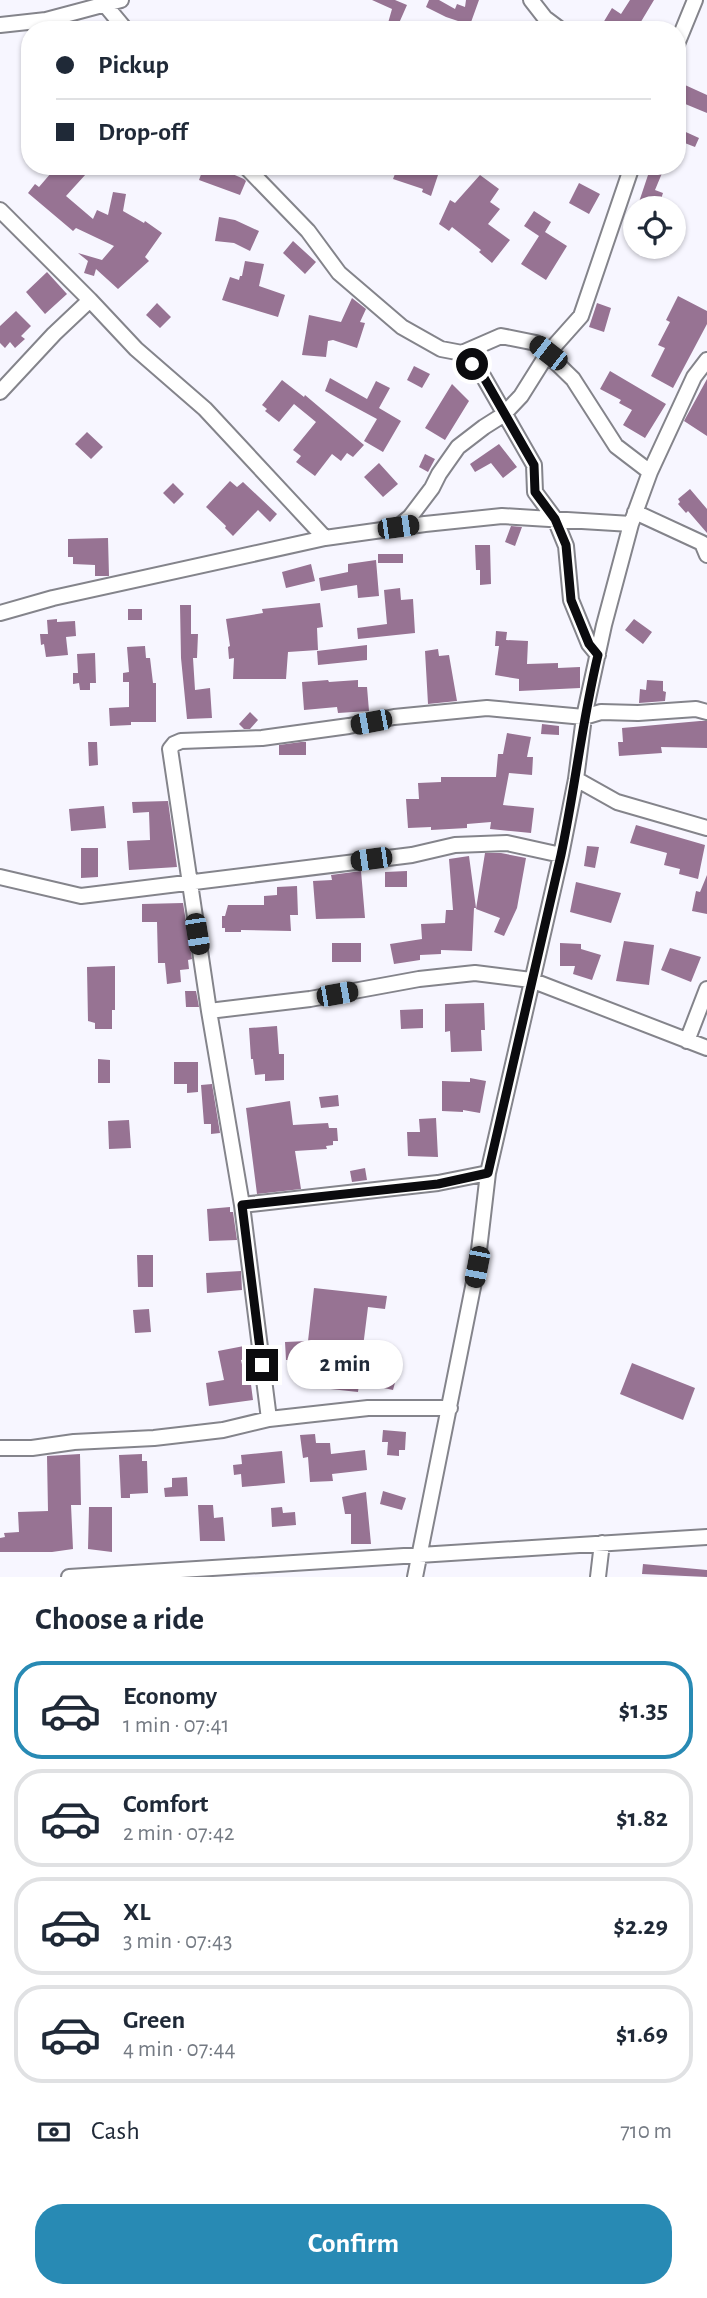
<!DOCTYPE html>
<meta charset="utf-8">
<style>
body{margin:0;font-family:"Alegreya Sans",sans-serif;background:#f2f2f3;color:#1f2937;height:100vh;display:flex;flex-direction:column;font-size:26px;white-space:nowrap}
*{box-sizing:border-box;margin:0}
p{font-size:23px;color:#747a83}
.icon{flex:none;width:38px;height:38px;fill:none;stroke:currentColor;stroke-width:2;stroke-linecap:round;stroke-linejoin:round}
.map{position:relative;height:1577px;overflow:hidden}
.panel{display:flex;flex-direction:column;background:#fff;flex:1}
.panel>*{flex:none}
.guide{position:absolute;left:21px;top:21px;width:665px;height:154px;border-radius:28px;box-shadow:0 2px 5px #0004;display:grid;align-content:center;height:154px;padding:0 35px;background:#fff}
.fabs{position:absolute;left:623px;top:196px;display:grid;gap:14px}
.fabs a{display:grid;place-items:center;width:63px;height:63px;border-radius:50%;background:#fff;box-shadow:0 2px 5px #0004;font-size:35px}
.end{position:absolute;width:32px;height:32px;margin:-16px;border:9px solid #0b0b0e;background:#fff;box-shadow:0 0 0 4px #fff}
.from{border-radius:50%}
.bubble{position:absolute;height:49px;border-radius:24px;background:#fff;box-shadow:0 2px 5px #0004;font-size:23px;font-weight:700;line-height:49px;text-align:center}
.car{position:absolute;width:21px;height:42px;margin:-21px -10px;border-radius:9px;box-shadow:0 0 5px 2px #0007;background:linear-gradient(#222 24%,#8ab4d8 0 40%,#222 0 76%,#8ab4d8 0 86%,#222 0)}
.guide b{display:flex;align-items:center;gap:24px;height:66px;font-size:26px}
.guide b+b{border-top:2px solid #e0e1e3}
.guide i{width:18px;height:18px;background:#1f2937}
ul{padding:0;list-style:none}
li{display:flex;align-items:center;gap:21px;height:98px;margin:0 14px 10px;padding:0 21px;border:4px solid #e0e1e3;border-radius:28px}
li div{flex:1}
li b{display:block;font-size:26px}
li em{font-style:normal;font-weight:700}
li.selected{border-color:#288ab4}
li>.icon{width:63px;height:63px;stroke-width:1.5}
h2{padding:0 35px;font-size:32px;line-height:84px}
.pay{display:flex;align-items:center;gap:18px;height:77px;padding:0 35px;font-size:26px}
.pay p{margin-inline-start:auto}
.action{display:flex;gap:14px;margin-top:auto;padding:14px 35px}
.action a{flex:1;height:80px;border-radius:28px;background:#288ab4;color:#fff;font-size:28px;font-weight:700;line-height:80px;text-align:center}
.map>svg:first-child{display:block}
</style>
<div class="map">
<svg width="707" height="1577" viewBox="0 0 707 1577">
<rect width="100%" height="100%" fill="#f7f6ff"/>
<path fill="#977393" d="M372,0H395L407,5L396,30H386L392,9Z
M429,0H439L455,9L457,4L465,7L466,0H479L470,25L446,17L426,7Z
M630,0H654L636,30H614L603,23L612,8L621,14Z
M685,85L707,95V113L678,101Z
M677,128L699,138L695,147L677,140Z
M57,166H77L86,174L66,196L93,219L97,210L108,215L113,192L126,194L123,211L144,223L145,221L162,233L145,257L149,261L118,289L96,269L94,276L84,273L88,261L78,253L102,260L114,246L76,228L73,231L28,193L35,184L39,187Z
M204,166H214L244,179L246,181L240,195L199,180Z
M398,166H441L431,196L422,192L423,189L393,179Z
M651,166H665L655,190L663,193L658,208H637Z
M480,175L499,189L490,202L500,209L488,224L510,240L492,263L479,252L481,250L452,227L449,231L439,224L450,200L455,203Z
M579,183L600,194L589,214L569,203Z
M534,211L551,222L545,232L567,246L546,280L521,264L539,236L524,226Z
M219,217L235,220L259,231L250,251L234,243L215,241Z
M293,241L316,262L305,274L283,253Z
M245,261L264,264L259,286L285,295L278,317L222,300L230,277L239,280L240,276H242Z
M47,272L67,294L45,314L26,292Z
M678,296L707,311V324L673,388L651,376L665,348L658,345L670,322L666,320Z
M352,298L366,309L360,322L365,323L357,348L333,340L328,341L326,357L302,355L309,315L341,322Z
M157,303L171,317L160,328L146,315Z
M597,303L611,308L604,332L589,327Z
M16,311L31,326L21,336L25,339L15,348L10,342L5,348L0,343V326Z
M414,366L430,374L422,388L407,380Z
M610,371L666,404L645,438L623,425L632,410L619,403L621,400L600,389Z
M330,378L367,399L376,381L390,388L379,408L401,421L383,452L364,441L377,419L325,391Z
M707,379V436L684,421Z
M282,380L304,397L305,395L364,445L353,457L347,453L341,461L332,454L315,476L296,462L301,456L293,450L316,422L294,404L279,422L265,411L267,409L262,405Z
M452,384L469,401L445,440L425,428Z
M87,432L103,447L91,459L75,444Z
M499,444L517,467L503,478L491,463L475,472L470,464Z
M425,454L435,459L428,472L419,467Z
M379,463L398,484L383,497L364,477Z
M230,481L237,487L243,482L277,514L270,522L258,510L233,536L225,528L226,526L206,507Z
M173,483L184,494L174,504L163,493Z
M690,489L707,509V533L688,511L686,513L678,504L680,502L678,499Z
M511,526L522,527L515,546L505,542Z
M108,538L109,576H95V565L73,564V557H68V539Z
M475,545H490L491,584L480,585V570H476Z
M378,554H403V563H378Z
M376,560L379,596L358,598L357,585L321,591L319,578L348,572V564Z
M311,564L315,581L286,588L282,572Z
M400,588L401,600L413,599L415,633L358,639L357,628L387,624L384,590Z
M320,603L323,627L317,628L318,650L288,652L286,679H233L234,658L229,659L228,647L230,646L226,619L263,613L262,609Z
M180,605H191V634H198L197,658H193L195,690L210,688L212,718L187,719L181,658Z
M128,609H142V620H128Z
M57,619V622L75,621L76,636L66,637L68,655L46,657L44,644L41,645L40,634H48L47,620Z
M634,619L652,632L643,644L625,630Z
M496,631L507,632L506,640L528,641L527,664L558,663V668L580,667V688L519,691V679L495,675L499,646H495Z
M367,645V660L318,665L317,651Z
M145,646L146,658H150L153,683H156V722H131V725L110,726L109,708L129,707V682H123V673L129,672L127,647Z
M438,649L439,656L449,655L457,701L428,704L425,651Z
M95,653L96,683H90V690H80L79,683L73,684V673H78L77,654Z
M328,680L329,682L358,680V687H367L369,711L338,713L337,707L304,710L302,682Z
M647,680L663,681V691L666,692L665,701L639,703L640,689L646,690Z
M250,712L258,720L250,729H244L239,724Z
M700,721H707V748L661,747L662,753L619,756L618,742H623L622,728Z
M542,724L559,726V735L541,734Z
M507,733L531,737L527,757H533L532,775L509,773L503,805L534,808L531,833L490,829L491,822L467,824V828L431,830V827L408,828L406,799H419L418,783L441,782V777H496L498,754H503Z
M88,742H97L98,765L89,766Z
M301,742H306V755H279V745Z
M168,801L177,867L129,870L127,841L150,840L149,812L133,813L132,802Z
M104,806L106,828L71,831L69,809Z
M636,825L705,845L698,879L679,874L680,869L664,865L667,853L630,843Z
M587,846L599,847L595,868L584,866Z
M81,848H98V877L81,878Z
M485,853H501L526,858L517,908L504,936L494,932L500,918L476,909Z
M469,856L476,908H474L472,951L441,950V954L420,955V960L394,964L390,944L422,939L421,924L445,923L446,910H453L449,859Z
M361,871L365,918L316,919L313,881L332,880L331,875Z
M407,871V887H385V872Z
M707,875V914L692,911L696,891L700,892Z
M576,882L621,893L611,923L570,912Z
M297,886L298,915H290L291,931L241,930V932H225V928H222V916H225L228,905H264V896L277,895V887Z
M183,903L192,959L188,960L189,969L180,970L181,982L167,984L165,963H158L157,922H142V904Z
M624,941L654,945L649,985L616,981Z
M332,943H361V962H332Z
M560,943L581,944V949L601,955L592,980L573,974L575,966H560Z
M670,948L701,957L691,982L661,970Z
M115,966V1010H112V1029H95V1023L88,1021L87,967Z
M185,991H196L199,1007H186Z
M484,1003L485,1030H481L482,1051L451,1052L450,1031L445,1032V1004Z
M423,1009V1028L401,1029L400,1010Z
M277,1026L279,1054H284V1080L265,1081V1074L255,1075L253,1059H251L249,1028Z
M98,1059L110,1060V1083H98Z
M174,1062H198V1092L187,1093V1084H174Z
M470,1078L486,1081L480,1113L463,1110V1112L442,1111V1081L470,1082Z
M212,1084L220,1133L211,1134V1124H204L201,1085Z
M338,1095L339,1106L321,1108L319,1097Z
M290,1101L293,1125L328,1123L329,1128H337L338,1141H333V1145L326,1146L327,1149L295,1151L301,1189L257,1194L246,1108Z
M436,1118L438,1157L408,1156L407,1132H420L419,1119Z
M129,1120L131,1148L109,1149L108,1121Z
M365,1168L367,1180L352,1182L350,1171Z
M230,1207V1212H233L237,1240L209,1241L207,1209Z
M137,1255H153V1287H138Z
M241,1271L242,1290L207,1293L206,1273Z
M314,1288L387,1296L385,1309L368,1307L363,1347L402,1357L393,1390L379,1387L382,1372L361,1368L358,1392L303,1386L306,1360H286L285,1342L308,1341Z
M149,1309L151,1332L135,1333L133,1310Z
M244,1346L246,1359L241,1360L245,1378L250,1377L253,1400L209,1406L206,1383L224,1380L218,1351Z
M632,1363L695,1388L683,1420L620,1394Z
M383,1430L406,1432L405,1450H399V1456L387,1455L388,1442H382Z
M315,1434L316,1443H330L331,1454L365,1450L367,1470L332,1474L333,1481L310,1482L308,1457L303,1458L300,1435Z
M282,1451L285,1483L242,1487L241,1474L234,1475L233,1465L242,1464L241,1455Z
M80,1454L81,1505H71L73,1549L52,1552H0V1538L5,1537L4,1533L19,1532L18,1512L48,1511L47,1456Z
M142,1454V1461H147L148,1493L130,1494V1498H121L119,1455Z
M187,1477L188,1496L165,1497L164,1488L172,1487V1478Z
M383,1491L406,1498L402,1510L380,1504Z
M366,1492L371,1544H351V1514H345L342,1497Z
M198,1505H213L214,1518L223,1517L225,1541H200Z
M89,1507H112V1552L88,1549Z
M282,1507L283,1513L295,1512L296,1525L272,1527L271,1508Z
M643,1564L707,1570V1577L642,1574Z"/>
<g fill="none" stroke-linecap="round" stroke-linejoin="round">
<g stroke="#84848b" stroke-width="18">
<path id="minor" d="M101,0L126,30
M531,0L545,18L561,30
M0,25L46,20L121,0
M677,44L695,0
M245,166L308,231L339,273L402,327L441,349L462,353L501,336L536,343L573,379L616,446L650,472
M0,210L90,300L136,349L205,409L325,538
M462,353L483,376L534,465L535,492L555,519L566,546L571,600L589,644L598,655
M0,392L54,334L90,300
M635,512L702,543L707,555
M398,527L410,517L432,488L439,474L458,447L484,427L503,415L521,396L548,353L581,316L632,166
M0,613L53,598L325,538L425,524L502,516L631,524
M576,779L617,802L707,828
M0,877L81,896L412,855L455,845L507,843L561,855
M209,1011L310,999L419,979L475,973L531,980L707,1048
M687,1041L707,989
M242,1205L438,1183L488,1173
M269,1419L242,1205L209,1011L170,749L174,744L181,741L262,738L349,726L394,717L487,708L584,717L601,712L638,713L696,709L707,712
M0,1448H32L74,1442L154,1438L223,1430L269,1419L368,1408H450
M69,1577L707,1537
M415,1577L477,1267L488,1173L561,855L576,779L584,717L604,625L631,524L650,472L694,377L707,360
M598,1577L602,1543"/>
</g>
<use href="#minor" stroke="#fff" stroke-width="14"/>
</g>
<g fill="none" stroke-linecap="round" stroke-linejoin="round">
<path stroke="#0b0b0e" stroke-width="9" d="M262,1365L242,1205L438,1184L488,1173C512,1067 537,961 561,855C575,789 582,721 598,655L589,644L571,600L566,545L555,519L535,492L534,465L483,376L472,364"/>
</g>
</svg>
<div class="fabs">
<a><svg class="icon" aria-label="locate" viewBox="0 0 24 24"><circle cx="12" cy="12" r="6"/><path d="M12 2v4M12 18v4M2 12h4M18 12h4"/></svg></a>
</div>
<i class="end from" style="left:472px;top:364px"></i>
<i class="end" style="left:262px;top:1365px"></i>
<div class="bubble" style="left:287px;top:1340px;width:116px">2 min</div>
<i class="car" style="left:548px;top:353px;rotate:308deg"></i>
<i class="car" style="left:398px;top:527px;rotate:82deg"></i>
<i class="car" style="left:371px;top:722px;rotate:259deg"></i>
<i class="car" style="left:371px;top:859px;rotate:262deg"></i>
<i class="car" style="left:197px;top:934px;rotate:171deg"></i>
<i class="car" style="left:337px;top:994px;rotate:80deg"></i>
<i class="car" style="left:477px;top:1267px;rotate:191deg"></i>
<div class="guide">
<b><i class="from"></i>Pickup</b>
<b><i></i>Drop-off</b>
</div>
</div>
<section class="panel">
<h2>Choose a ride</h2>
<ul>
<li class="selected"><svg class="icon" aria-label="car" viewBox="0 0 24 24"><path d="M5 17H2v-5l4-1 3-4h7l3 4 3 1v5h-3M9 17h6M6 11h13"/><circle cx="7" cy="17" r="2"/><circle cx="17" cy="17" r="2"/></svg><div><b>Economy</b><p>1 min · 07:41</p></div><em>$1.35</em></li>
<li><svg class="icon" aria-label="car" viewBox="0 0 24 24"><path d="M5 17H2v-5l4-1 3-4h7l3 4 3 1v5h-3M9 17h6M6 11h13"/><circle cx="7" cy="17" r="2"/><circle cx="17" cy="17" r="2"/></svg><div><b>Comfort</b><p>2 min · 07:42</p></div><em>$1.82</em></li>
<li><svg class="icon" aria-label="car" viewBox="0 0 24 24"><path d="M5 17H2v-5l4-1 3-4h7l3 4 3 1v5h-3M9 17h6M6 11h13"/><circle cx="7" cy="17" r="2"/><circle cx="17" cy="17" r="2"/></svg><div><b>XL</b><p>3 min · 07:43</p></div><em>$2.29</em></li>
<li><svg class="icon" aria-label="car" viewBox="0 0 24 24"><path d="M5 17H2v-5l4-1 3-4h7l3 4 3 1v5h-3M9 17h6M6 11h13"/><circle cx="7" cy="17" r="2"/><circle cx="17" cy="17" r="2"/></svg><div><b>Green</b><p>4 min · 07:44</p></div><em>$1.69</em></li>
</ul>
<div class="pay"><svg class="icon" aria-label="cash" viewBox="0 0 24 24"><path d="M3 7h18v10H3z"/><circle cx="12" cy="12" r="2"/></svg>Cash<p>710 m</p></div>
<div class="action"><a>Confirm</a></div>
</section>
